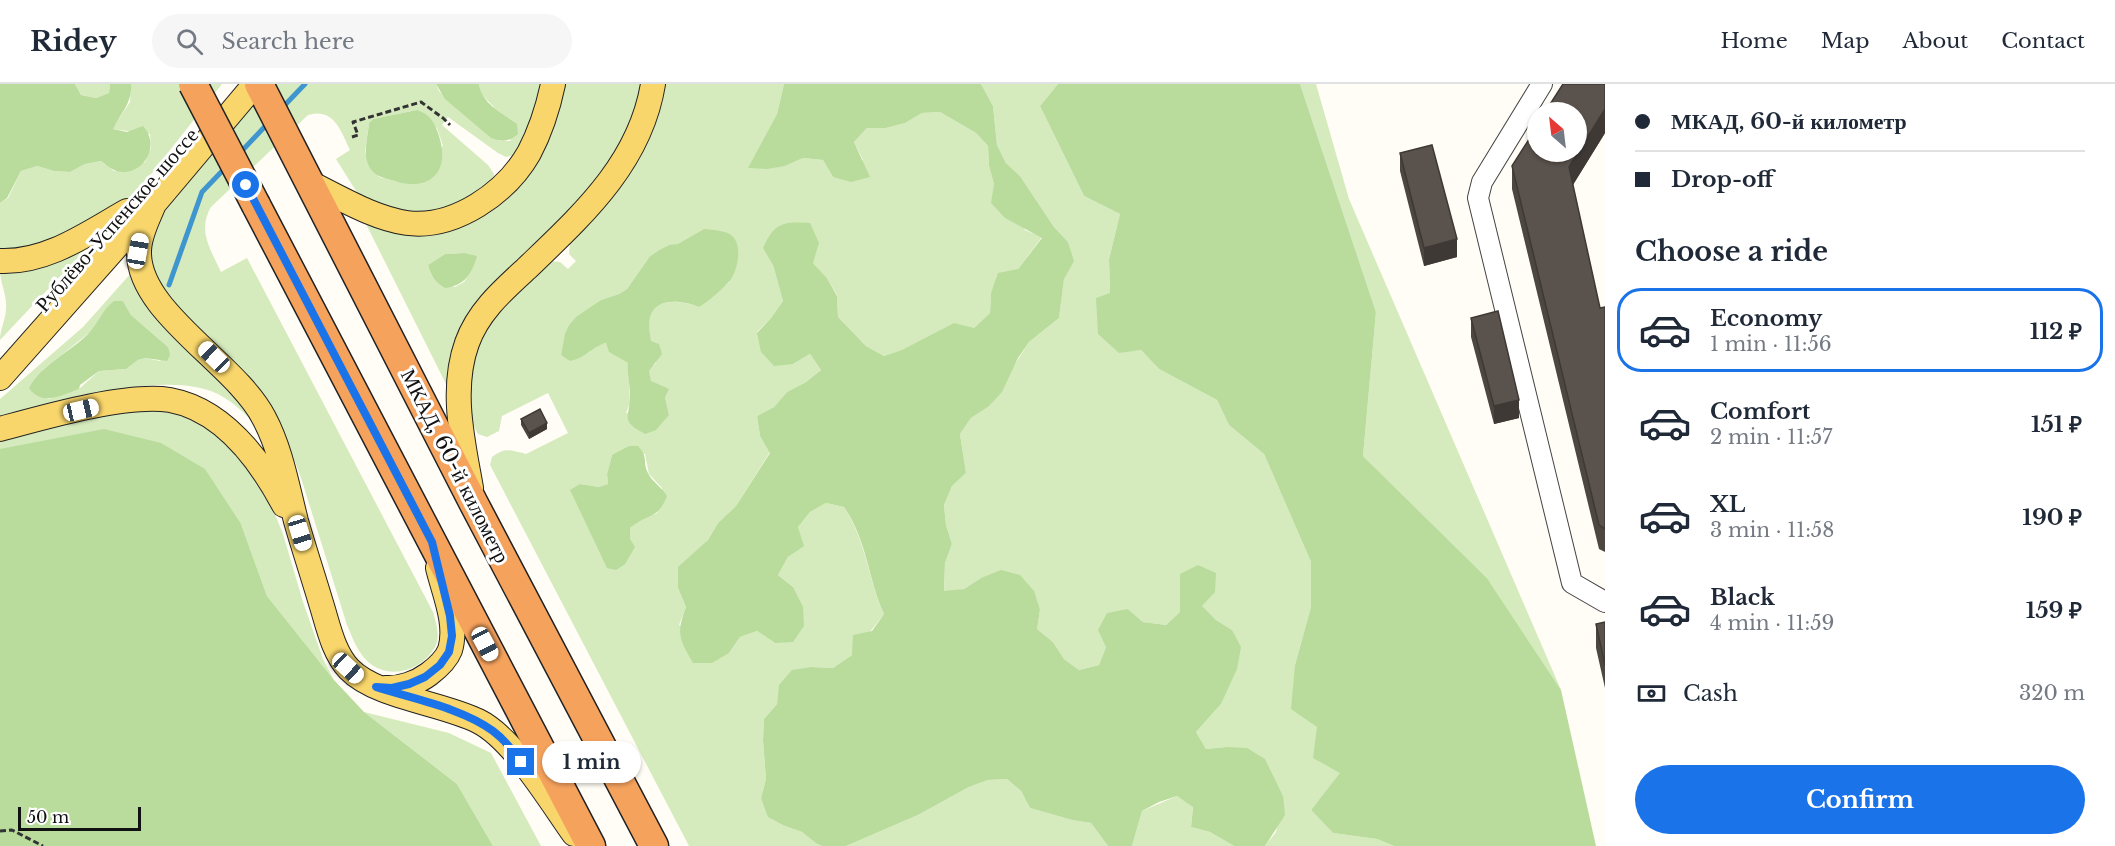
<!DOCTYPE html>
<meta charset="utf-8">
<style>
body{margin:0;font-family:"Libre Baskerville",serif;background:#f6f6f7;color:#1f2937;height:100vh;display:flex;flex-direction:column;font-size:22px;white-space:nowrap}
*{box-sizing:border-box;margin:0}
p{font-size:20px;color:#747a83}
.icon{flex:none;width:33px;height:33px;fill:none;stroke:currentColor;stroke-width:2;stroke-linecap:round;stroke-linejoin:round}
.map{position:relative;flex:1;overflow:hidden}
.sheet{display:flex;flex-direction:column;background:#fff;width:510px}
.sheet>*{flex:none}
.top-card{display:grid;align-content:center;height:132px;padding:0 30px;background:#fff}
.needle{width:39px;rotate:332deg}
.controls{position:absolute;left:1527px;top:18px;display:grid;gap:12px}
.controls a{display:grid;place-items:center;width:60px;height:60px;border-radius:50%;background:#fff;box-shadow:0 2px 4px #0004;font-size:30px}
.scale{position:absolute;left:18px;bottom:15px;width:123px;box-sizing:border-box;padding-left:6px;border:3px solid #111;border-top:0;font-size:16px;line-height:21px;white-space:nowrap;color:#111;-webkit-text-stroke:4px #fff;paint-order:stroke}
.end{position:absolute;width:27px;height:27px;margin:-14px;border:8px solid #1a73e8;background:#fff;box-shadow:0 0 0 3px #fff}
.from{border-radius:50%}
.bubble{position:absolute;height:42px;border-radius:21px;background:#fff;box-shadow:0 2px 4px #0004;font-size:20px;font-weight:700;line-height:42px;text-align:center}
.car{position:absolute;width:18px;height:36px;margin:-18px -9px;border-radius:8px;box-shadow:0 0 4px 2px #0007;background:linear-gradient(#fff 24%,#345 0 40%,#fff 0 76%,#345 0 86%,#fff 0)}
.top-card b{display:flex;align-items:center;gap:21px;height:57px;font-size:22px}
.top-card b+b{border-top:2px solid #e0e1e3}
.top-card i{width:15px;height:15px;background:#1f2937}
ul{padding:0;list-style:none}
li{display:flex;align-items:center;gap:18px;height:84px;margin:0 12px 9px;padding:0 18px;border:3px solid transparent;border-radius:24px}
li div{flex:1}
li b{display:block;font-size:22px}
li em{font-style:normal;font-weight:700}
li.active{border-color:#1a73e8}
li>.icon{width:54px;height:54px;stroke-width:1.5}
h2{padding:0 30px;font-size:27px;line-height:72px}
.pay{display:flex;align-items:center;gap:15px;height:66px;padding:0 30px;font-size:22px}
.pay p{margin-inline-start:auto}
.primary-button{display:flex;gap:12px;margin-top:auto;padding:12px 30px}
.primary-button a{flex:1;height:69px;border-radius:36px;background:#1a73e8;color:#fff;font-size:24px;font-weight:700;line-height:69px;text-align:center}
header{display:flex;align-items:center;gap:36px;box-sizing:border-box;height:84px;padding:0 30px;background:#fff;border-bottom:2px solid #e0e1e3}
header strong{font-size:28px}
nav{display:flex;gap:33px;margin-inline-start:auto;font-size:21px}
.search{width:420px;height:54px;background:#f6f6f7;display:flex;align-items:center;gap:15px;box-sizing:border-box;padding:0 21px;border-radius:33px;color:#747a83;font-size:22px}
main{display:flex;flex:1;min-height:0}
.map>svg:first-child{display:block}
</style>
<header>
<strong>Ridey</strong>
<div class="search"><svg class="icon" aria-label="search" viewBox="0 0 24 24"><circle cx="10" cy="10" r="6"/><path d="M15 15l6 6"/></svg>Search here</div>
<nav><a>Home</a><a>Map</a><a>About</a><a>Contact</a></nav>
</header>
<main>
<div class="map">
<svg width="1605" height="762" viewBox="0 0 1605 762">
<rect width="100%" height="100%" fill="#fffdf5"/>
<path fill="#d5ebbd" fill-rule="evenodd" d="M75,0H110L109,9L96,14L81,11Z
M131,0H222L152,89L124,119L33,165L0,167V119L8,114L21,87L37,82L54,87L70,88L85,80L101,77L114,87L145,78L151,64L150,50L112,45L130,18Z
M263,0H436L439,7L491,53L500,57H511L493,22L480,9L479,0H544L518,70L506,73L498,69L448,33L442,41L488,81L494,90L493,98L455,123L411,131L370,117L356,107L336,75L350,66C341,47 334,23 308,31L211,123C197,147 211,166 221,188L247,174L433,528C436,538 440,551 436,561C425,584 394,596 372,581C359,572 353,555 347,541L302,397L290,364L276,336L173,224L148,179L153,151L163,128ZM417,26L437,44L443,62L399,98L379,93L365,68L369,39L373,35Z
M563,0H645L637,31L592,106L486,213L449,306L363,134L483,128ZM464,169L469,190L464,198L455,203C439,199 432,198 428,181L445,170Z
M665,0H784L777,30L749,84L785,82L803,74L823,76L833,93L863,76L854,58L867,44H886L905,39L922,29L940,28L976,49L988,62L989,82L994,100L1025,146L1042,153L1018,185L991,209L990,229L974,244L884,272L866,262L838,233L837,211L827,194L813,179L773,181L783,217L771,234L757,248L793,280L810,270L821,286L806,298L787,308L774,323L757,332L760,352L770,368L736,422L718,439L708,456L694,470L678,504L686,523L679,541L729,569L740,553L757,547L775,559L793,503L778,491L788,473L803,462L798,443L810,428L826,419L844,423C866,456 868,495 884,530L852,571L833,584L812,583L780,601L777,620L764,635L763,656L766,695L761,714L785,742L802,748L822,762H689L490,381L492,373C505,363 511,366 526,370L568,349L548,309L502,332L499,347L487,353L478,350C469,335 469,318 471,301C477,239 506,215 550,177L560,178L568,185L576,177L569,170L570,159L612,114L632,87L651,49L663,17ZM704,145L729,198C719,206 710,217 699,223C684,217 650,212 649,237C648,251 653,266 656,279L648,287L651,297L665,313L669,331L626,329L630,319L628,279L610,268L606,259L595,262L588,269L561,271L569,241L601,216L619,210L627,205L650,172L659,166L669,161H678ZM645,370L649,390L662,404L657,429L637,438L630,444V455L580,400L599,403L608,400L607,390L612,371Z
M981,0H1058L1040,22L1084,112L1120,130L1109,175L1110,209L1119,268L1141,266L1159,285L1217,316L1229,341L1264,370L1311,478V523L1295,581L1317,643L1341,689L1311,726L1333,749L1377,755L1394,762H1265L1276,748L1283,712L1273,695L1226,663L1206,665L1196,648L1221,620L1228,602L1232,546L1216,536L1201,522L1180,528L1166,541L1143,538L1128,525L1106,563L1099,581L1079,586L1064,575L1053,558L1037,545L1040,526L981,494L964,505L944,508L945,479L952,460L946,441L944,421L952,402L966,389L960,350L971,334L988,323L1029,258L1059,234L1064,194L1073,177L1068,158L1054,143L1020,92L1006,79L997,61L993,22Z
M1300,0H1316L1349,115L1561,606L1487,494L1363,372L1376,228Z
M85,166L0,256C0,245 6,235 6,224C7,210 0,199 0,186L66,174Z
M132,188L223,290L260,346C248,332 235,319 218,310C164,284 55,320 0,336V315L83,243ZM123,217L131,231L168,263L160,277L145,274L138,276L126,285L99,287L79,305L48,315L33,298L45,284L89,249Z
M126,323L190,329L245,371L267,411L283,450L303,518L323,575L334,596L267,512L241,440L0,365V355Z
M364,628L449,649L491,669L541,762H493L457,700Z
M1007,695L1021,707L1030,724L1072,736L1091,739L1108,762H846L918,731L969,703L988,696Z
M1177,712L1193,722L1191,743L1210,748L1234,762H1132L1142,727Z"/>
<path fill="#b9dc9c" d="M0,0H75L81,11L96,14L109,9L110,0H131C133,18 120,30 113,45L127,48L143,42C164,65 137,98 112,85C108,83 104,79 101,77L85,80L70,88L54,87L37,82L21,87L7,114L0,119Z
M436,0H479C481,19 503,30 517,40L518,50C509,58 502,58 491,54L445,15Z
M784,0H981L993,22L997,61L1006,79L1020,92L1054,143L1068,158L1074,177L1064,195L1059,234L1029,258L1018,274L1002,308L988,323L971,334L960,350L966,389L952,402L944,421L946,441L952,460L945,479L944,507L964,505L981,494L1001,486L1020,491L1034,507L1040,526L1037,545L1053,558L1064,575L1079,586L1099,581L1106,563L1098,546L1107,529L1128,525L1143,538L1166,541L1180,528V490L1198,481L1216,489L1215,508L1202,522L1216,536L1232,546L1241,563L1237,585L1221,620L1196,648L1206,665L1226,663L1247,664L1265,675L1283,712L1285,731L1265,762H1234L1210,748L1191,743L1193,723L1177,712L1159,718L1142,727L1132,762H1108L1091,739L1072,736L1030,724L1021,707L1007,695L988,696L969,703L918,731L846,762H822L816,759L802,748L785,742L768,733L761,714L766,695L763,656L764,635L777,620L779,601L792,586L812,583L833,584L852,571L853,551L872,547L884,530C868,495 867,456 844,423L826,419L810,428L798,443L804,462L788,473L778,491L793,503L803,523L804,542L793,558L775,559L757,547L740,553L729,569L712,579H693C679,555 676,549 686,523L678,504V483L708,456L718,439L736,422L770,369L760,352L757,332L774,323L787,308L806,298L821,286L810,270L793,280L774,282L761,268L757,249L771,234L783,217L773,181L763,164C774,139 783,137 810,139L819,159L813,179L827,194L837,212L838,233L866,262L884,272L902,266L954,239L974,244L990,229L991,209L998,189L1018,185L1042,154L1005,134L991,119L994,100L989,82L988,62L976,49L940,28L922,29L905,39L886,44H867L854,58L870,93L851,98L833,93L823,76L803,74L785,82L767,85L748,84L777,30Z
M1058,0H1300L1376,228L1363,372L1487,494L1561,606L1596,762H1394L1377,755L1333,749L1311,726L1340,689L1313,674L1317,643L1291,625L1295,581L1311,523V478L1264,370L1229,341L1217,316L1159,285L1141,266L1119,269L1098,250L1096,214L1110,209L1109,175L1120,130L1084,112L1040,22Z
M417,26C431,31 435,39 439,52C450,86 432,107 398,98C385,94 373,93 368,80C363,68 368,52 369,39L373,35Z
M704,145C712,146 724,146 731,151C743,160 738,185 731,195C727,201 706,220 699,223C684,217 656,212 650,233C648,241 650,250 651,257L659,260L662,270L649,287L651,297L669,305L665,313L669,331L656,346L645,350C619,336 630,334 630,312C630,301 627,290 628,279L609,268L606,259C591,263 586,274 570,277L561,271L565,250L569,241L576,233L601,216L619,210L627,205L650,172L659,166L669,161L678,160Z
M464,169L477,172C472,190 464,202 445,204C435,198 431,192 428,181L445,170Z
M114,217H123L131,231L168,263L170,271L167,277L145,274L138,276L126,285L99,287L80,301L79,305C62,311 42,323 29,304C42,280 69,269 88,250C98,240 102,226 114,217Z
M104,345L161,359L205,385L241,440L267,512L334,596L364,628L457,700L493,762H0V365Z
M629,362H638C649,374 642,377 648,389C652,398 662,403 667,412C658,436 646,430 630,444V455L635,463L625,480L616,486L607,484L570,406L580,400L599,403L608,400L607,390L612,371Z"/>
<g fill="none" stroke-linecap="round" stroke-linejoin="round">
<path stroke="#3f96cf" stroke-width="5" d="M282,24L305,0
M239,70L270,37
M169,201L202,108L226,83"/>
<g stroke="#444" stroke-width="22">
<path id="minor" d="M1542,0L1482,98L1478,114L1572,499L1605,518"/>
</g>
<g stroke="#222" stroke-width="26">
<path id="major" d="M310,99C341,114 373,134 407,139C455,145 506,109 529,69C540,48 548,24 553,0
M154,120C148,135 139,151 139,167C137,228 236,279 264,334C281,366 287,402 296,437C304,465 313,492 321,519C328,541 333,568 349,585C376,613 442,619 478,637C513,654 551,718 574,750
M0,177C47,179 88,149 127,127
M0,294L154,120L255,0
M0,345C44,333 127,309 170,316C224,326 260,376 284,421
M471,404C463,358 450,306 467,259C478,228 502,207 526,185C581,132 640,80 653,0
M385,604C400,605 417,599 429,590C437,584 446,576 450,566C458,540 444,509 438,484"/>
</g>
<g stroke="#222" stroke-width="31">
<path id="highway" d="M259,0L473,418L654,762
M256,121L591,762"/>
</g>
<path stroke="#333" stroke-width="3" stroke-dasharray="6 3" stroke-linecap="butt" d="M352,53L358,51L353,38L421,18L443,34L450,41
M0,747L12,746L43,762"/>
<use href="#minor" stroke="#fff" stroke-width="20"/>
<use href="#major" stroke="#f9d66b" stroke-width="24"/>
<use href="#highway" stroke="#f5a25d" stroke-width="28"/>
<g stroke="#222" stroke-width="31" stroke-linecap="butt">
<path id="highway-bridge" d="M193,0L256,121"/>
</g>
<use href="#highway-bridge" stroke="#f5a25d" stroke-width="28"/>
</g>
<path fill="#4d4742" d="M1605,49L1573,101L1600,224L1605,223V468L1599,465L1512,105V82Z
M1400,69L1457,173L1424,182L1400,87Z
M1471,234L1519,334L1494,340L1471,253Z
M521,335L547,345L529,355L521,341Z
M1605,538V604L1596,564V540Z"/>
<path fill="#3f3936" d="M1605,25V49L1569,107V83Z
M1457,155V173L1424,182V164Z
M1519,316V334L1494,340V322Z
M547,339V345L529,355V349Z"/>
<path fill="#5a524d" stroke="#3f3936" stroke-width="1.5" d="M1563,0H1605V25L1569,83L1600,224L1605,223V445L1599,441L1512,82L1538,41V68H1576V28H1545Z
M1432,61L1457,155L1424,164L1400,69Z
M1498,227L1519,316L1494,322L1471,234Z
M540,325L547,339L529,349L521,335Z
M1605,538V581L1596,540Z"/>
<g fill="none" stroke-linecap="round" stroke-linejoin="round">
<path stroke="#1a73e8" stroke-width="8" d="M246,101L432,458L450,532L452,552L449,568L440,581L425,593L409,600L392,604L376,603C413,615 462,624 493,647C505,656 513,667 521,678"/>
</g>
<g text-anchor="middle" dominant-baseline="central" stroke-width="6" stroke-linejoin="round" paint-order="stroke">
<g font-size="21" fill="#111" stroke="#fff">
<text transform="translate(117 136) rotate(-49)">Рублёво-Успенское шоссе</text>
<text transform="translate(455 382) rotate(63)">МКАД, 60-й километр</text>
</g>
</g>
</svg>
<div class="controls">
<a><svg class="needle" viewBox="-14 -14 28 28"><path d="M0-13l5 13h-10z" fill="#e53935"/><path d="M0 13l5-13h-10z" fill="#747a83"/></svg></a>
</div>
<div class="scale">50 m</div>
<i class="end from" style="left:246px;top:101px"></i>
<i class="end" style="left:521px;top:678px"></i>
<div class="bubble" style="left:542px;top:657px;width:99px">1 min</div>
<i class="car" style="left:138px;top:167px;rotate:10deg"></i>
<i class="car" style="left:214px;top:273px;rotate:314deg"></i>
<i class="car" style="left:81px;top:326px;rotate:77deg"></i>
<i class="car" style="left:300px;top:449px;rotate:163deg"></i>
<i class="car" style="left:485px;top:560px;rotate:152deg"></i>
<i class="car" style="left:348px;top:584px;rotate:133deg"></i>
</div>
<section class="sheet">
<div class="top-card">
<b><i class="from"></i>МКАД, 60-й километр</b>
<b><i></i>Drop-off</b>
</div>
<h2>Choose a ride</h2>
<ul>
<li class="active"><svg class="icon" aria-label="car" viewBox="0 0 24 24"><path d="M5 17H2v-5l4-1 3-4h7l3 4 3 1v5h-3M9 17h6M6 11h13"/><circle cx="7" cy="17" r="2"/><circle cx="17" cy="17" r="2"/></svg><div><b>Economy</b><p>1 min · 11:56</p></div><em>112 ₽</em></li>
<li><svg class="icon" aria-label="car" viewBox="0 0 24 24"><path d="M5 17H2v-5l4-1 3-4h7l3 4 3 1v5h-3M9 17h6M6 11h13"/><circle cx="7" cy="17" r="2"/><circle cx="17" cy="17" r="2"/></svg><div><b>Comfort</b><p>2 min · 11:57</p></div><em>151 ₽</em></li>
<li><svg class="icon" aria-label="car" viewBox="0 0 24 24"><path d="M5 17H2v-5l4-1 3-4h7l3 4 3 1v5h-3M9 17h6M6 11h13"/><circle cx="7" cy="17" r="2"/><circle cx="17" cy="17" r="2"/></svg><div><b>XL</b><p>3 min · 11:58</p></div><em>190 ₽</em></li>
<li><svg class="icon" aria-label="car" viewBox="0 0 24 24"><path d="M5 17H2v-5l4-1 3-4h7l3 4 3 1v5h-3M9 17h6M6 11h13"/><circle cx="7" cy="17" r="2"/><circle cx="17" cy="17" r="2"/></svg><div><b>Black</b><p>4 min · 11:59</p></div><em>159 ₽</em></li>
</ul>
<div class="pay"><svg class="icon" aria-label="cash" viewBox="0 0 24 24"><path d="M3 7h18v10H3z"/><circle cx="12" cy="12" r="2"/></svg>Cash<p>320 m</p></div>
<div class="primary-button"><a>Confirm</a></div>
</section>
</main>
